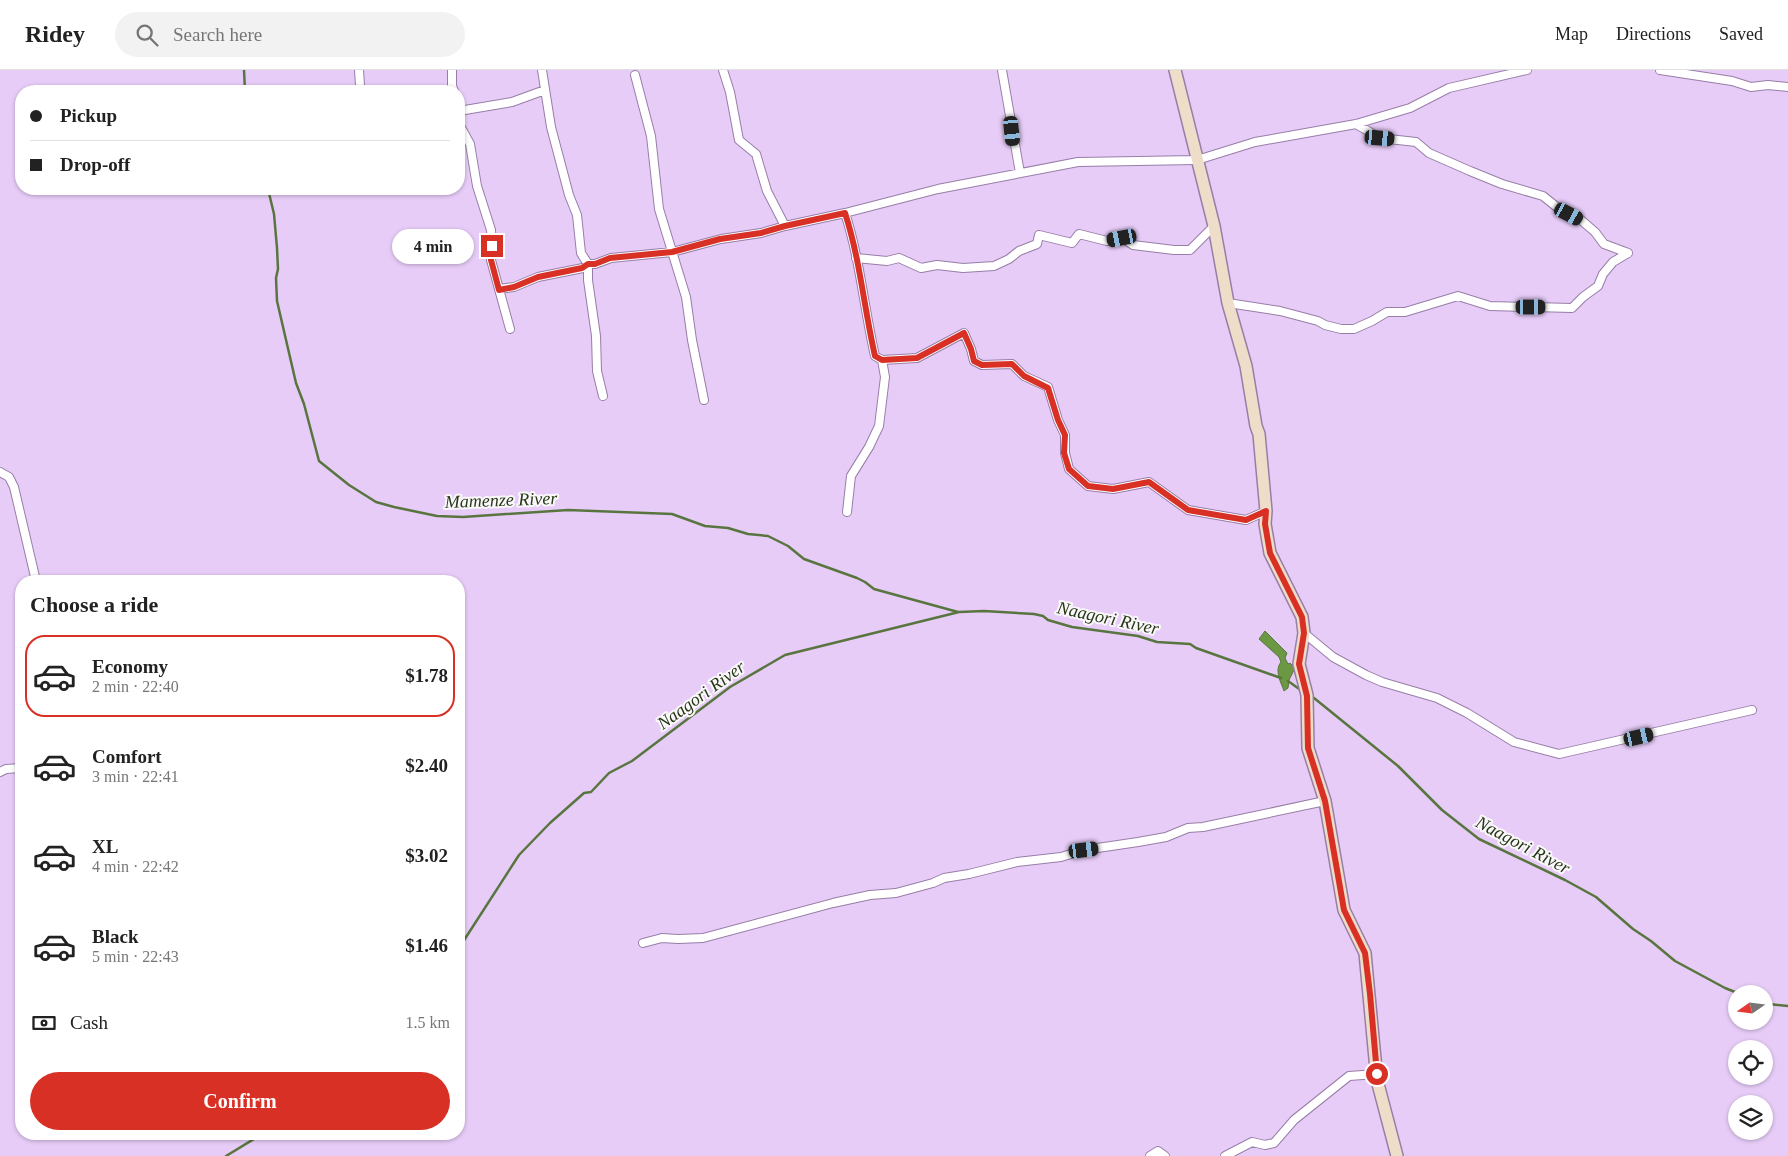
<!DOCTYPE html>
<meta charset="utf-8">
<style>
body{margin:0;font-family:Georgia,serif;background:#f2f2f2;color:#222;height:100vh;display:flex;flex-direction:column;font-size:19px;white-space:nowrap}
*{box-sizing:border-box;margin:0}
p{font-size:16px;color:#767676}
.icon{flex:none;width:28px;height:28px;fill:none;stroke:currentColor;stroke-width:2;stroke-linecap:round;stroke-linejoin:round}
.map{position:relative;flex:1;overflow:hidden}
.side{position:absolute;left:15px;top:505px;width:450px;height:565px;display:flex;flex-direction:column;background:#fff;border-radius:20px;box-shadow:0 1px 4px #0004}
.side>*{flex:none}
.banner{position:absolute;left:15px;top:15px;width:450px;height:110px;border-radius:20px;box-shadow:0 1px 4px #0004;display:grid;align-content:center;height:110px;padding:0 15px;background:#fff}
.needle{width:32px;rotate:256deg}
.controls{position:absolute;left:1728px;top:915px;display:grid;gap:10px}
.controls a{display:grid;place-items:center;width:45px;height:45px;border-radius:50%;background:#fff;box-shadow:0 1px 4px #0004;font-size:25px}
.end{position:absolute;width:22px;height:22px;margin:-11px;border:6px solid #d93025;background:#fff;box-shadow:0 0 0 2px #fff}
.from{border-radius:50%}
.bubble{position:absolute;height:35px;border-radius:18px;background:#fff;box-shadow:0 1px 4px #0004;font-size:16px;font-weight:600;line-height:35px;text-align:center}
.car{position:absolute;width:15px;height:30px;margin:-15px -8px;border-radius:6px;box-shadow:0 0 4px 1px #0007;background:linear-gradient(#222 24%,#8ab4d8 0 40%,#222 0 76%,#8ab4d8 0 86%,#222 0)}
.banner b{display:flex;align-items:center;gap:18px;height:48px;font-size:19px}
.banner b+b{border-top:1px solid #e0e0e0}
.banner i{width:12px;height:12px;background:#222}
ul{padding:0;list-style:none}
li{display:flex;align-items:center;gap:15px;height:82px;margin:0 10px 8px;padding:0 5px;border:2px solid transparent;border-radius:20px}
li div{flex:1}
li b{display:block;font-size:19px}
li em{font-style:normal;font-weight:600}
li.active{border-color:#d93025}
li>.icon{width:45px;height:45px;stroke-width:1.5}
h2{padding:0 15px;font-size:22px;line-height:60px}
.pay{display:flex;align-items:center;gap:12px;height:55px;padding:0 15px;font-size:19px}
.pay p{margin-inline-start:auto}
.cta{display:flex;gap:10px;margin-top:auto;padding:10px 15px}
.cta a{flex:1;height:58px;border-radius:30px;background:#d93025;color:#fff;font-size:20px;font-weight:600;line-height:58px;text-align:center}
header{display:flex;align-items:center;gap:30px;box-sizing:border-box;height:70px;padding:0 25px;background:#fff;border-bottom:1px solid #e0e0e0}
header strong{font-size:24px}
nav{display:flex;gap:28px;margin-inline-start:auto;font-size:18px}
.search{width:350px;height:45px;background:#f2f2f2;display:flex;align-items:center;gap:12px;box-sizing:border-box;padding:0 18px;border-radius:28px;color:#767676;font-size:19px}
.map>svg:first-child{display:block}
</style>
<header>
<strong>Ridey</strong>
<div class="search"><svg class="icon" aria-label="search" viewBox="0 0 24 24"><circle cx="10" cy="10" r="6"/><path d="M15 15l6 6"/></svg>Search here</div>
<nav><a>Map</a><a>Directions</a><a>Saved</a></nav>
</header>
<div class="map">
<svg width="1788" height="1086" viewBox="0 0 1788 1086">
<rect width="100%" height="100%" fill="#e7ccf8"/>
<path fill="#6c9844" stroke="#59753f" d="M1265,561L1287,583L1285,588L1288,594L1290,593L1295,598L1289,610L1288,618L1284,621C1281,612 1274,601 1281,592L1279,587L1259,569Z"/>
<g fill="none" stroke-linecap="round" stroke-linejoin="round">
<path stroke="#59753f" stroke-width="2.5" d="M244,0L245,21
M268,119L274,144L277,178L278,199L276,208L277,231L296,313L304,334L319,391L349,415L376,432L394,437L437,446L463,447L568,440L672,444L705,456L728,458L748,464L768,466L788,476L804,489L857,508L865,512L874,519L958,542
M1288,611L1302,621
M1310,627L1314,628L1398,696L1442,740L1479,769L1565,810L1596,827L1633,859L1651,871L1675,891L1725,918L1740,924
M459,878L519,785L550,753L584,723L591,722L609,703L632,691L730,617L785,585L959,542L984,541L1034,544L1043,546L1048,550L1072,557L1138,566L1157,572L1190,574L1196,578L1281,608
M1764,931L1769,934L1788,936
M226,1086L262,1064"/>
<g stroke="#977ea7" stroke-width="10">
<path id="street" d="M359,0L360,15L362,21
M452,0V16L454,21
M542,0L551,57L569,125L577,145L581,183L588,194V210L596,266L597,301L603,326
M723,0L730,22L739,70L756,84L767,121L785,156L845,143L938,119L1078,92L1197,90L1255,72L1356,54L1410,38L1449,18L1527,0
M1002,0L1020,103
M1660,0L1732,11L1751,17L1768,15L1788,17
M635,5L651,66L659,139L686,227L692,270L704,330
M459,41L512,32L545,20
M459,54L470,74L477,116L491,160L492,176L491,190L510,259
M1356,54L1380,68L1416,72L1429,83L1470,101L1502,114L1543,126L1558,138L1581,150L1595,162L1604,174L1628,183
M845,143C860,189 864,238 875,286L882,290L885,307L879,356L869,377L851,406L847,442
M856,188L887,191L899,188L921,198L937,195L963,198L994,196L1009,189L1019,181L1037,174L1039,165L1072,173L1079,164L1107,171L1122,168L1133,175L1174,180H1190L1214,156
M499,219L514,217L538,207L583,198L588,194H595L611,188L672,182L721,169L761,163L785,156
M1228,233L1280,241L1318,251L1325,255L1341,259H1354L1372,251L1387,242H1405L1458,226L1490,236L1572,238L1583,227L1598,216L1603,204L1613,192L1628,183
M882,290L917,288L964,263L971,279L974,291L982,295L1012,294L1024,306L1048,317L1058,350L1065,365V383L1069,399L1088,416L1113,419L1149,412L1188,440L1246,450L1266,441
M0,402L9,407L14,417L36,511
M1304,563L1333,587L1366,605L1382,612L1437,628L1467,643L1514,672L1559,684L1752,640
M0,702L6,699L21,698
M643,873L662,868L678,869L703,868L833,833L870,825L896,823L933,813L944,808L969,804L1017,792L1061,787L1084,780L1138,772L1166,767L1188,758L1203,757L1325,731
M1150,1086L1158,1081L1165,1086
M1225,1086L1252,1072L1265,1075L1274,1073L1294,1050L1349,1006L1377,1004"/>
</g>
<g stroke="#977ea7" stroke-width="14">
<path id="secondary" d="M1175,0L1214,156L1228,233L1246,296L1256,356L1259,364L1266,441L1265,454L1270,483L1302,547L1304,563L1299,594L1307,625L1308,678L1325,731L1344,840L1365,883L1377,1010L1397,1086"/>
</g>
<use href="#street" stroke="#fff" stroke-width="8"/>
<use href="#secondary" stroke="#eeddc8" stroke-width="11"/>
</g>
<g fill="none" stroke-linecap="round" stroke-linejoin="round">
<path stroke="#d93025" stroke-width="6" d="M492,176L491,190L499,220L514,217L538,207L582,198L588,194H595L610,188L672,182L720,169L761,163L785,156L845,143C860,189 864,238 875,286L882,290L917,288L964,263L971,279L974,291L982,295L1012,294L1024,306L1048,318L1058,350L1065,365L1064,383L1069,399L1088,416L1113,419L1149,412L1188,440L1246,450L1266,441L1265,454L1270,483L1302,547L1304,563L1299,594L1307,626L1308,678L1325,731L1344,840L1365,883L1370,924L1377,1004"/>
</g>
<g text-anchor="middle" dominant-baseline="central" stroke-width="4" stroke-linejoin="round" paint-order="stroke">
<g font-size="18" font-style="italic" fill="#263815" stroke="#fbf8fc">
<text transform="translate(501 430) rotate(-2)">Mamenze River</text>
<text transform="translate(1108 548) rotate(12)">Naagori River</text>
<text transform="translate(701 625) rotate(-36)">Naagori River</text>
<text transform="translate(1523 775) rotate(28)">Naagori River</text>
</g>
</g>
</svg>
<div class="controls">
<a><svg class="needle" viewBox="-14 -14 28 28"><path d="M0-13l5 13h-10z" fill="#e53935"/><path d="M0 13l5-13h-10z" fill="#767676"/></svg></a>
<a><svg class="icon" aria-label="locate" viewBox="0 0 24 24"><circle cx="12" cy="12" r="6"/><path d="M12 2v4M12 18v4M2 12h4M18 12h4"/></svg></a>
<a><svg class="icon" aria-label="layers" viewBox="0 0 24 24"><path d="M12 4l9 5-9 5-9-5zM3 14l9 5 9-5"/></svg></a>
</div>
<i class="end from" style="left:1377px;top:1004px"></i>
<i class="end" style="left:492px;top:176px"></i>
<div class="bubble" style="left:392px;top:159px;width:82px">4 min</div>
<i class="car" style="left:1012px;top:61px;rotate:174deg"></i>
<i class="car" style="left:1380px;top:68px;rotate:95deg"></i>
<i class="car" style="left:1569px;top:144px;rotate:118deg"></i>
<i class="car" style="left:1122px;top:168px;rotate:259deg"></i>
<i class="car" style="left:1531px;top:237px;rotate:90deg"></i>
<i class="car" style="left:1639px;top:667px;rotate:77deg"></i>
<i class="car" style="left:1084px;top:780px;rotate:83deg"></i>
<div class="banner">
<b><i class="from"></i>Pickup</b>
<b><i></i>Drop-off</b>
</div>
<section class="side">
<h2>Choose a ride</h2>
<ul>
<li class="active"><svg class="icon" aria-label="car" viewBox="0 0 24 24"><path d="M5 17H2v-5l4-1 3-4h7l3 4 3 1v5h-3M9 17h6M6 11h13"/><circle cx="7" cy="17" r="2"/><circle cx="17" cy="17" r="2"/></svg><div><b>Economy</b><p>2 min · 22:40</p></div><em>$1.78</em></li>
<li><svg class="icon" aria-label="car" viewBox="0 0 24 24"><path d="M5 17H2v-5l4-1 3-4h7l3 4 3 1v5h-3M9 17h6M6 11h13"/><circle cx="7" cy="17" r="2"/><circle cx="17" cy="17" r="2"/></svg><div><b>Comfort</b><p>3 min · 22:41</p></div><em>$2.40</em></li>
<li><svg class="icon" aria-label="car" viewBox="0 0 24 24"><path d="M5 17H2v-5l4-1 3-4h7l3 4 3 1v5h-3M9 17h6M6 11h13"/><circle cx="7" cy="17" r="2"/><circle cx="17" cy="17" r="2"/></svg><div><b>XL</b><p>4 min · 22:42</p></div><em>$3.02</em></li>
<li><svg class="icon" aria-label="car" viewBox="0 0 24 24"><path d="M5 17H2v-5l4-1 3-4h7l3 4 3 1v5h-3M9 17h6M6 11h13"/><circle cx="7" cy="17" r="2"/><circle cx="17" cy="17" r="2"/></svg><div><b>Black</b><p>5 min · 22:43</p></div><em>$1.46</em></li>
</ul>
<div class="pay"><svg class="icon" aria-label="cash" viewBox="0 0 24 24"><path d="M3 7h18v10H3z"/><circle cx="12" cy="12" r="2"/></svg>Cash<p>1.5 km</p></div>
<div class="cta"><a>Confirm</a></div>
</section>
</div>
